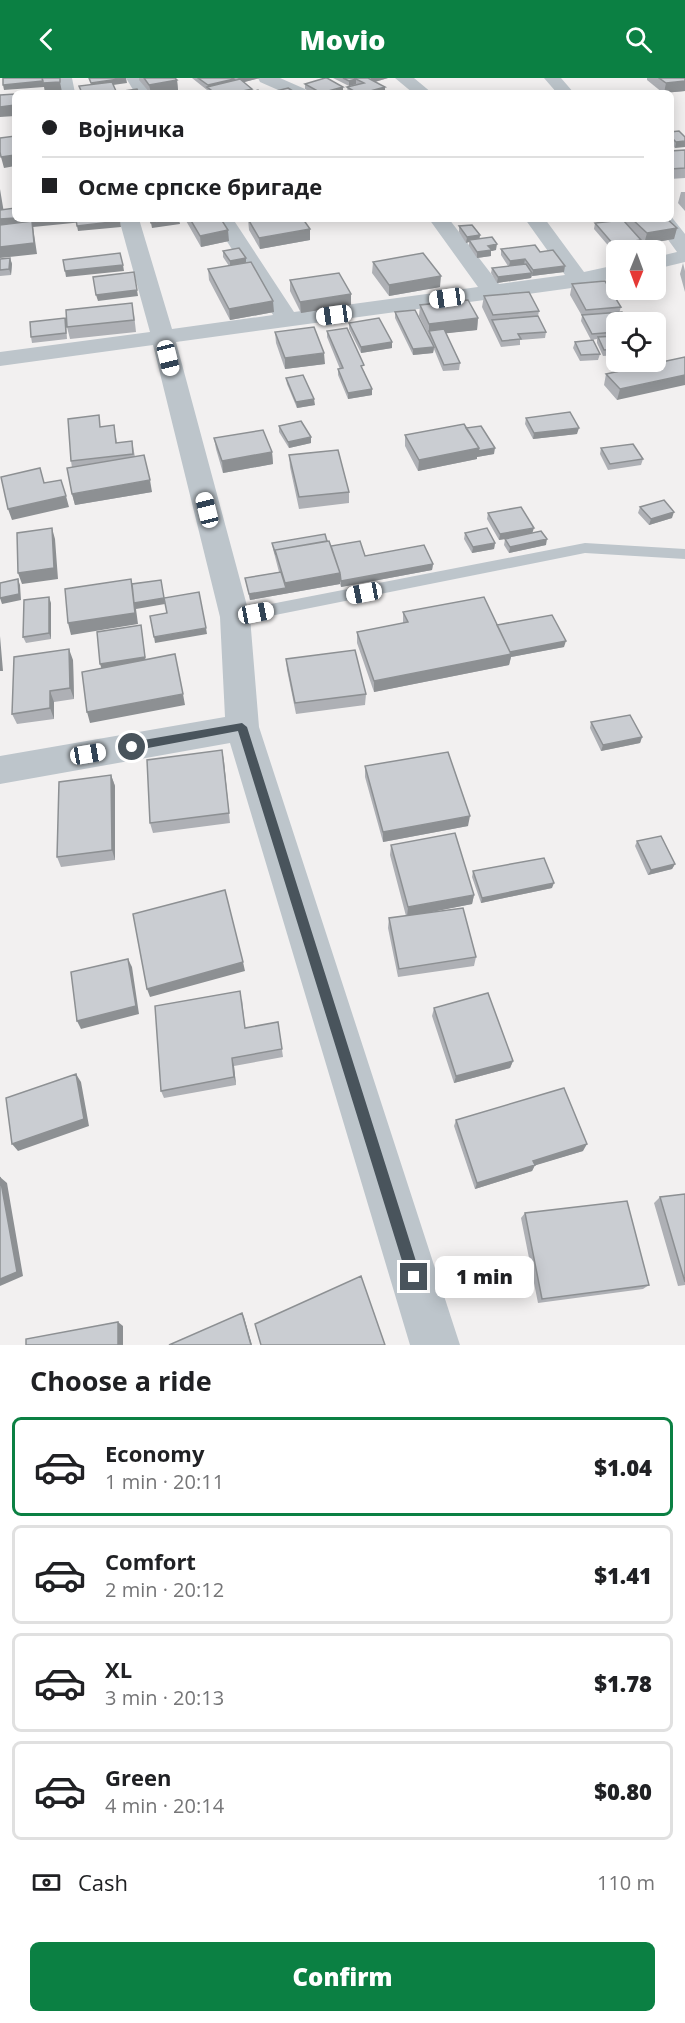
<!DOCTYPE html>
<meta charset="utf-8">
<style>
body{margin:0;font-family:"Open Sans",sans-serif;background:#f6f6f6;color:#202124;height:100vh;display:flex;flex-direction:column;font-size:22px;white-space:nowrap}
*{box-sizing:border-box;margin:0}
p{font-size:20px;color:#757577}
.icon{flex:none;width:33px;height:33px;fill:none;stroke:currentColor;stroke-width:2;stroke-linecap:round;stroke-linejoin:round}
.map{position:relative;height:1267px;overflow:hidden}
.drawer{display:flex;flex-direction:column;background:#fff;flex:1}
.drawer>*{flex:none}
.guide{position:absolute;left:12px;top:12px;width:662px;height:132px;border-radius:9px;box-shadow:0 3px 15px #0003;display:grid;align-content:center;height:132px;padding:0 30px;background:#fff}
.needle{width:39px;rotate:181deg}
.buttons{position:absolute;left:606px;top:162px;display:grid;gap:12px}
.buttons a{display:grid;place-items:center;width:60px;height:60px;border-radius:9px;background:#fff;box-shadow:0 3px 15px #0003;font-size:30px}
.end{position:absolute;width:27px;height:27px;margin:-14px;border:8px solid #49545c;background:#fff;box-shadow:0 0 0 3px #fff}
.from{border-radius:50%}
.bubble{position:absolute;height:42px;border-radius:9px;background:#fff;box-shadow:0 3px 15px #0003;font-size:20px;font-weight:800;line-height:42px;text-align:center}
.car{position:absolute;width:18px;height:36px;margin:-18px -9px;border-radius:8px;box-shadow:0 0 4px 2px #0007;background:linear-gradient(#fff 24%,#345 0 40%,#fff 0 76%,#345 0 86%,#fff 0)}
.guide b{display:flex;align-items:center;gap:21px;height:57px;font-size:22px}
.guide b+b{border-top:2px solid #e0e0e0}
.guide i{width:15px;height:15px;background:#202124}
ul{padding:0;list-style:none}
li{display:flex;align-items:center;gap:18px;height:99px;margin:0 12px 9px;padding:0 18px;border:3px solid #e0e0e0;border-radius:9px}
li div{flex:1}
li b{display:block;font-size:22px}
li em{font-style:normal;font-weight:800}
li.active{border-color:#0b8043}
li>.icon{width:54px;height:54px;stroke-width:1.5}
h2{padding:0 30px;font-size:27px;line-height:72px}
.pay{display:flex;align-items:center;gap:15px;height:66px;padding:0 30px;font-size:22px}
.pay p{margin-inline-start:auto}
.action{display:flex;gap:12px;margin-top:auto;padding:12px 30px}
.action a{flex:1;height:69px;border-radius:9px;background:#0b8043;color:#fff;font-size:24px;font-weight:800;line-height:69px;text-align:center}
header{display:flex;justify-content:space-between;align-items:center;height:78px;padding:0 30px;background:#0b8043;color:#fff;font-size:27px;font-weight:800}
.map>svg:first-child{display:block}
</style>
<header><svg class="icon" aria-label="back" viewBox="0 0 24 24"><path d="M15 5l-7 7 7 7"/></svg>Movio<svg class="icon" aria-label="search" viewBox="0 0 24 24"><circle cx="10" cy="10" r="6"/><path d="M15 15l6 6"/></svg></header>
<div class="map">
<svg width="685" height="1267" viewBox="0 0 685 1267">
<rect width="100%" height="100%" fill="#f2f0f0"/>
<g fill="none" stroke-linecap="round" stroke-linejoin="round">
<path fill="#bdc5cb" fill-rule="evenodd" d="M585,465L685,471V481L585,475L235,545L229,543L227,539L229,535L235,533Z"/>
<path fill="#bdc5cb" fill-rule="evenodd" d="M56,0H72L75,15H59Z
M126,0H142L151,15H135Z
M258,0H280L305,11L307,15H285L260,4Z
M395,0H414L432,15H413Z
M544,0H561L574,15H557Z
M670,137L685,156V184L656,191V179L677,174L653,141H670Z
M119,141H139L172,251L273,237L213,141H233L294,234L478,209L429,141H449L499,206L565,197L525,141H545L584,194L616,187V199L579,209L176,264L250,539L259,649L460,1267H410L230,665L0,706V678L225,639L220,539L153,267L0,288V274L150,254Z"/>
</g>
<path fill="#aeb0b5" d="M139,0H175L177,2L178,12L160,15H150L139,2Z
M192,0H260L244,4L253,14L262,15H209L207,14V12Z
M333,0H388L375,4L385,9V14L382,15H348L347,9L357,7L349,8Z
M647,0H685V13L663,15L647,2Z
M305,6L343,14L312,15L305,11Z
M670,54L685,59L675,70L670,65Z
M685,72V100L670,101V73Z
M681,114H685V133L678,125Z
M185,141H221L229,163L201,169Z
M248,141L310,162L260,171L249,152Z
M624,141H667L677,150L674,161L644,166L641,163L640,168L612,172L594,151L595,145L624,143Z
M459,148L480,157L479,161L496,172L491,173V178L477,180L469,168V164L466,165L459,154Z
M501,171L540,174L564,194L532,198L531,200L497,205L491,195L492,190L508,188L501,177Z
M223,173L246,180V185L274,234L230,242L209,202L208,191L229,188L223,179Z
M10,180L12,186L11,197L0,198V181Z
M373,184L440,209L389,218L372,195Z
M683,185L685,193V214L680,196Z
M290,202L351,216V227L301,235L290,213Z
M572,206L621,229L616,244V277L603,278L597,265V261L591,262L581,243L582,238L570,217Z
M484,218L539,233L538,238L546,254L545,260L520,262V267L501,269L482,229Z
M420,227L478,240L477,252L446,255L460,285L459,292L443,293L434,271L433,275L413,277L395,240V234L429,258L419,238Z
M134,236L136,254L70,261L67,249Z
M349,245L392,264V270L361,275L349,251Z
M66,246L67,261L32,265L31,259Z
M327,253L364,293L372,317L348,321L338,297V291H340L327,259Z
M275,254L325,286L285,291L276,265Z
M575,264L600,276L598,282L580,283L573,270Z
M685,279L617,322L604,307L606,296Z
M286,300L315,327L297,330L287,306Z
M526,340L577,356L533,361L525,346Z
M279,348L311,365L289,370L279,354Z
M466,350L494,376L477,379V381L418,393L405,368V357Z
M116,359L117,365L132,363L135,379L152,414L75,427L72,416V390L71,383Z
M214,360L272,374L273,386L223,395L216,371Z
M601,370L643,381L641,387L608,392L600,376Z
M289,377L349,414V425L299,431L290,389Z
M640,429L672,440L649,447L638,435Z
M488,435L533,455L546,467L509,475L504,467L505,461L499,462L487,441Z
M465,455L495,465L494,471L472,475L464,461Z
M327,463L331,468L365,478L433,486L432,492L341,509L340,506L250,522L245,500L279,494L273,471L272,465Z
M51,525V561L26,565L23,559Z
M403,534L497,547L564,569L511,579L509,587L374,614L357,565V554L403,545Z
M286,581L366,616L365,627L296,636L287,592Z
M73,582L74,621L54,624V641L17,646L12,636Z
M591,644L642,659L640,665L601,673L590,650Z
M222,672L230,745L153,755L150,745Z
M365,688L468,748L383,764L365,699Z
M111,697L115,708V782L61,789L57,779Z
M637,763L675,786L672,791L648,797L635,768Z
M391,767L474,817L472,826L425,835L476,879L474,888L398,899L388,850L389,840L406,838L390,777Z
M473,793L552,810L481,825L472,799Z
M242,921L245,950L278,944L283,979L234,988L236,1007L164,1020L161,1013Z
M434,930L513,983L510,990L454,1005L432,938Z
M456,1042L583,1073L535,1087L532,1093L475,1111L454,1048Z
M685,1116V1207L678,1208L654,1125L660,1119Z
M525,1135L649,1207L643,1211L538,1225L521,1140Z"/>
<path fill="#8d9093" d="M126,0L127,5L92,10L91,5Z
M239,0H260L237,6V1Z
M371,0H388L371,5Z
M234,1L235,6L208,10V7Z
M356,1V6L349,8V3Z
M177,2L178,12L160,15H151L149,7Z
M43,3L60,4L62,14L45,15L44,9L4,12L3,7Z
M685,3V13L664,15L666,5Z
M343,9V14L341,15H323Z
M385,9V14L382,15H363Z
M252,11L253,15H234Z
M15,27V38L0,39V29Z
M685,63V69L675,70L676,64Z
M15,77V88L4,90L1,79Z
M0,111L5,141L15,140V141H93V143L33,149L37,176L0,180Z
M179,141L180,146L152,150L151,145Z
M586,141H610L585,144Z
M120,143L121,149L78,153L77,148Z
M677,150L674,161L644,166L647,155Z
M310,151V162L260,171L259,160Z
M228,152L229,163L201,169L200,158Z
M480,157L479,163L469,162V164L466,165L467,159Z
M641,162L640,168L612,172L613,166Z
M497,166L496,172L491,173V178L477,180V174L488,168Z
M10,180L12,186L11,197L9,191Z
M246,180V186L230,189V183Z
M525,181L524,187L509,189L510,183Z
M123,187L124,193L66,199L65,193Z
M565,188L564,194L532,198L533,192Z
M532,195L531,200L497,205L498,199Z
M441,198L440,209L389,218V207Z
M137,212L138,218L98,223L96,217Z
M351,216V227L301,235L300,224Z
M273,223L274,234L230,242L229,231Z
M478,240L477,252L431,257L429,253V257V246Z
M392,264V270L361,275V269Z
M434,269L433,275L413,277V271Z
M324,275L325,286L285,291V280Z
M685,297V307L617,322L620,311Z
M372,311V317L348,321V315Z
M314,321L315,327L297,330L296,324Z
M579,350L577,356L533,361L534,355Z
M311,359V365L289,370L288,364Z
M479,370H495L494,376L477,379V381L418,393L419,382Z
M272,374L273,386L223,395L222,383Z
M150,402L152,414L75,427L72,416Z
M66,418L69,429L12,442L8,431Z
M674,434L672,440L649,447L651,441Z
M52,450L55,461L58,501L22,506L18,495Z
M534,450L532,456L499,462L500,456Z
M547,461L546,467L509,475L510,469Z
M495,465L494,471L472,475L473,469Z
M433,486L432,492L341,509V503Z
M340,495V506L250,522L249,516L286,510L285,505Z
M18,501L20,507L21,522L2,526L0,520Z
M131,501L133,512L164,520L165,526L136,531L138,546L71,557L68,545Z
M49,519L51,525V561L49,555Z
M141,547L146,585L102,592L100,586Z
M206,550L207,556L155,565L154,559Z
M0,558L3,593H0Z
M566,563L564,569L511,579L509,587L374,614V603L507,574Z
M69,571L73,582L74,621L70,610Z
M50,613L54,624V641L50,630Z
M183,616L185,627L90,645L87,634Z
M642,659L640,665L601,673L603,667Z
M222,672L224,683L230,745L229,735Z
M111,697L115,708V782L112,772Z
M470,738L468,748L383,764V754Z
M675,786L672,791L648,797L651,792Z
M554,805L552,810L481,825L482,820Z
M474,817L472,826L407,839L408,829Z
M128,881L132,889L139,936L81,951L77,943Z
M243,884L245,893L150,919L147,911Z
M232,980L234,988L236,1007L234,999Z
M513,983L510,990L454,1005L456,998Z
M76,996L81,1004L89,1048L18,1073L12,1066Z
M587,1066L583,1073L530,1089L533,1083Z
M535,1087L532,1093L475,1111L477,1105Z
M0,1099L7,1105L23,1198L0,1208Z
M242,1235L244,1239L252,1267H251Z
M118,1244L123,1248V1267H118Z"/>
<path fill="#cacdd2" stroke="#8d9093" stroke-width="1.5" d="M3,0H42L43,3L3,7Z
M42,0H60V4L43,5Z
M89,0H126L91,5Z
M144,0H175L177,2L149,7Z
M198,0H233L234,1L208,7Z
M325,0H327L343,9L321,15L305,6Z
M343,0H368L385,9L363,15H357L347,9L364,5L356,1L349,3Z
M659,0H685V3L666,5Z
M240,1L252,11L234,15H215L207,9Z
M112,4L116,13L99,15H82L79,8Z
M288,10L296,15H268Z
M137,11L139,15H110Z
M258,12L262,15H248Z
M15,16V27L0,29V17Z
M679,53L685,59V63L676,64L670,58V54Z
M15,58V77L1,79L0,74V60Z
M685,72V90L670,91V73Z
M15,130V140L0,141V132Z
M76,141H120V143L77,148Z
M150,141H176L151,145Z
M190,141H221L228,152L200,158Z
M248,141H303L310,151L259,160Z
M632,141H667L677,150L647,155Z
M623,142L641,162L613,166L595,145Z
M32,143L34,165L0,169V147Z
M472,147L480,157L467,159L459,148Z
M492,159L497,166L488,168L492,172L477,174L469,162Z
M535,167L540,174L553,172L565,188L533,192L525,181L510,183L501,171Z
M239,170L246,180L230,183L223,173Z
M120,175L123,187L65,193L63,182Z
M423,175L441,198L389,207L373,184Z
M10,180L9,191L0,192V181Z
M251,184L273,223L229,231L208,191Z
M526,186L532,195L498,199L492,190Z
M134,194L137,212L96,217L93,199Z
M339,195L351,216L300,224L290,202Z
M605,203L621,229L586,232L572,206Z
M529,214L539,233L493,237L484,218Z
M468,222L478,240L429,246L420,227Z
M132,225L134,242L67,249L66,232Z
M415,232L434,269L413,271L395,234Z
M622,234L629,244H616V254L592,256L582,237Z
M538,238L546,254L518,256L521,261L502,263L492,242Z
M65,240L66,255L31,259L30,244Z
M379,240L392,264L361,269L349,245Z
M314,249L324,275L285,280L275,254Z
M347,250L364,287L361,288L372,311L348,315L338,291L343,290L327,253Z
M444,251L460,285L444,287L429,253Z
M616,258V271L604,272L598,259Z
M593,262L600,276L581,277L575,264Z
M685,279V297L620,311L606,296Z
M303,297L314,321L296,324L286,300Z
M570,334L579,350L534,355L526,340Z
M99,337L100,349L114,347L116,365L132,363L133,376L71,383L68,341Z
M301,343L311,359L288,364L279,348Z
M464,346L479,370L419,382L405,357Z
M481,348L495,370L478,373L479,370L466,350Z
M263,352L272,374L222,383L214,360Z
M633,366L643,381L610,386L601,370Z
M338,372L349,414L299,419L289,377Z
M144,377L150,402L72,416L67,390Z
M40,390L44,405L61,402L66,418L8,431L1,399Z
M664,422L674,434L651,441L640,429Z
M521,429L534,450L500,456L488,435Z
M52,450L54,490L18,495L17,455Z
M487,450L495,465L473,469L465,455Z
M541,453L547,461L510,469L505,461Z
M325,456L327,463L275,472L276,477L272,465Z
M329,463L340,495L285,505L275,472Z
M360,463L365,478L424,467L433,486L341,503L340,495L331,468Z
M281,494L286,510L249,516L245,500Z
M18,501L19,516L0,520V505Z
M131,501L135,535L68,545L65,511Z
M161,502L164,520L134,525L132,506Z
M199,514L206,550L154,559L150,538L167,535L164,520Z
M49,519V555L23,559L24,522Z
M484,519L511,576L374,603L357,554L408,544L403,534Z
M552,537L566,563L510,574L497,547Z
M141,547L145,579L100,586L97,554Z
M69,571L70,610L50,613V630L12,636L14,579Z
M355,572L366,616L295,625L286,581Z
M175,576L183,616L87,634L82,594Z
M630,637L642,659L603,667L591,644Z
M222,672L229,735L150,745L147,682Z
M448,674L470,738L383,754L365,688Z
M111,697L112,772L57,779L59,704Z
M455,755L474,817L408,829L391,767Z
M661,758L675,786L651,792L637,763Z
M544,780L554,805L482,820L473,793Z
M225,812L243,884L147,911L133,836Z
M463,830L476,879L399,891L389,840Z
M128,881L136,928L77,943L71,894Z
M240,913L245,950L278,944L282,971L232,980L234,999L161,1013L155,928Z
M488,915L513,983L456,998L434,930Z
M76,996L84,1041L12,1066L6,1020Z
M564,1010L587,1066L533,1083L535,1087L477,1105L456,1042Z
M0,1099L17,1194L0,1201Z
M685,1116V1204L660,1119Z
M627,1123L649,1207L542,1221L525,1135Z
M361,1198L385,1267H261L255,1246Z
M242,1235L251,1267H169Z
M118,1244V1267H26V1261Z"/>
<path fill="#49545c" d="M242,645L247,649L421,1199L419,1204L414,1206L409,1204L407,1199L238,653L132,673L127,669L132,664Z"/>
</svg>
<div class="buttons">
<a><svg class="needle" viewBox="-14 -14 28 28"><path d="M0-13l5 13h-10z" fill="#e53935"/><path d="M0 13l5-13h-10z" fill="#757577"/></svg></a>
<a><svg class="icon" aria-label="locate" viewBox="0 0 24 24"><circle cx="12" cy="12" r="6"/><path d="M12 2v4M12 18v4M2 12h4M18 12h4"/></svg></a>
</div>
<i class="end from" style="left:132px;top:669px"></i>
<i class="end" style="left:414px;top:1199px"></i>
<div class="bubble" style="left:435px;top:1178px;width:99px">1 min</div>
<i class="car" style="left:447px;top:220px;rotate:262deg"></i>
<i class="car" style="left:334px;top:237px;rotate:262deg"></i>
<i class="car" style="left:168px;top:280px;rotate:166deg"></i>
<i class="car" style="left:207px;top:432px;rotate:346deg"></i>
<i class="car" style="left:364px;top:515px;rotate:259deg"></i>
<i class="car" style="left:256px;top:535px;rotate:79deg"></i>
<i class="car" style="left:88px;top:676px;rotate:80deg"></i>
<div class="guide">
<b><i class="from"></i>Војничка</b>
<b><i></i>Осме српске бригаде</b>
</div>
</div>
<section class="drawer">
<h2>Choose a ride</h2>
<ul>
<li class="active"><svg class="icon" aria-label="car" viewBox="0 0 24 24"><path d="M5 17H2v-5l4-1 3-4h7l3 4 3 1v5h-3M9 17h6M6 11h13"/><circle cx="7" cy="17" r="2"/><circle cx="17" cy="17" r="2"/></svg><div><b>Economy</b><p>1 min · 20:11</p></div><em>$1.04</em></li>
<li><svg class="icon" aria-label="car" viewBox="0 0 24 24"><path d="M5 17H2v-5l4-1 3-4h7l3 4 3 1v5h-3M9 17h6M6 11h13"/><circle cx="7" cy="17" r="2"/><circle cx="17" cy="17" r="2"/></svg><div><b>Comfort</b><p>2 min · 20:12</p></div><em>$1.41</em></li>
<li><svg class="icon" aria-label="car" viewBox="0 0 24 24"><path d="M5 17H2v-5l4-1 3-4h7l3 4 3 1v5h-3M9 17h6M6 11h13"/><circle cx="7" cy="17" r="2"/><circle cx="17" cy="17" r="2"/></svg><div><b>XL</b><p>3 min · 20:13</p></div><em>$1.78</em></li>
<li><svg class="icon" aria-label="car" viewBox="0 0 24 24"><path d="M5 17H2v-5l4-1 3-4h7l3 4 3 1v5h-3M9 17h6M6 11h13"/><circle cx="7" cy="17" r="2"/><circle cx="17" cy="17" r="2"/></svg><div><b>Green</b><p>4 min · 20:14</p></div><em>$0.80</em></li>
</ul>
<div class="pay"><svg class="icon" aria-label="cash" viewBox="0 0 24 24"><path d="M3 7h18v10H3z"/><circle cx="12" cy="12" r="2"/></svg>Cash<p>110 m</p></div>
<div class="action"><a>Confirm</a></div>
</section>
